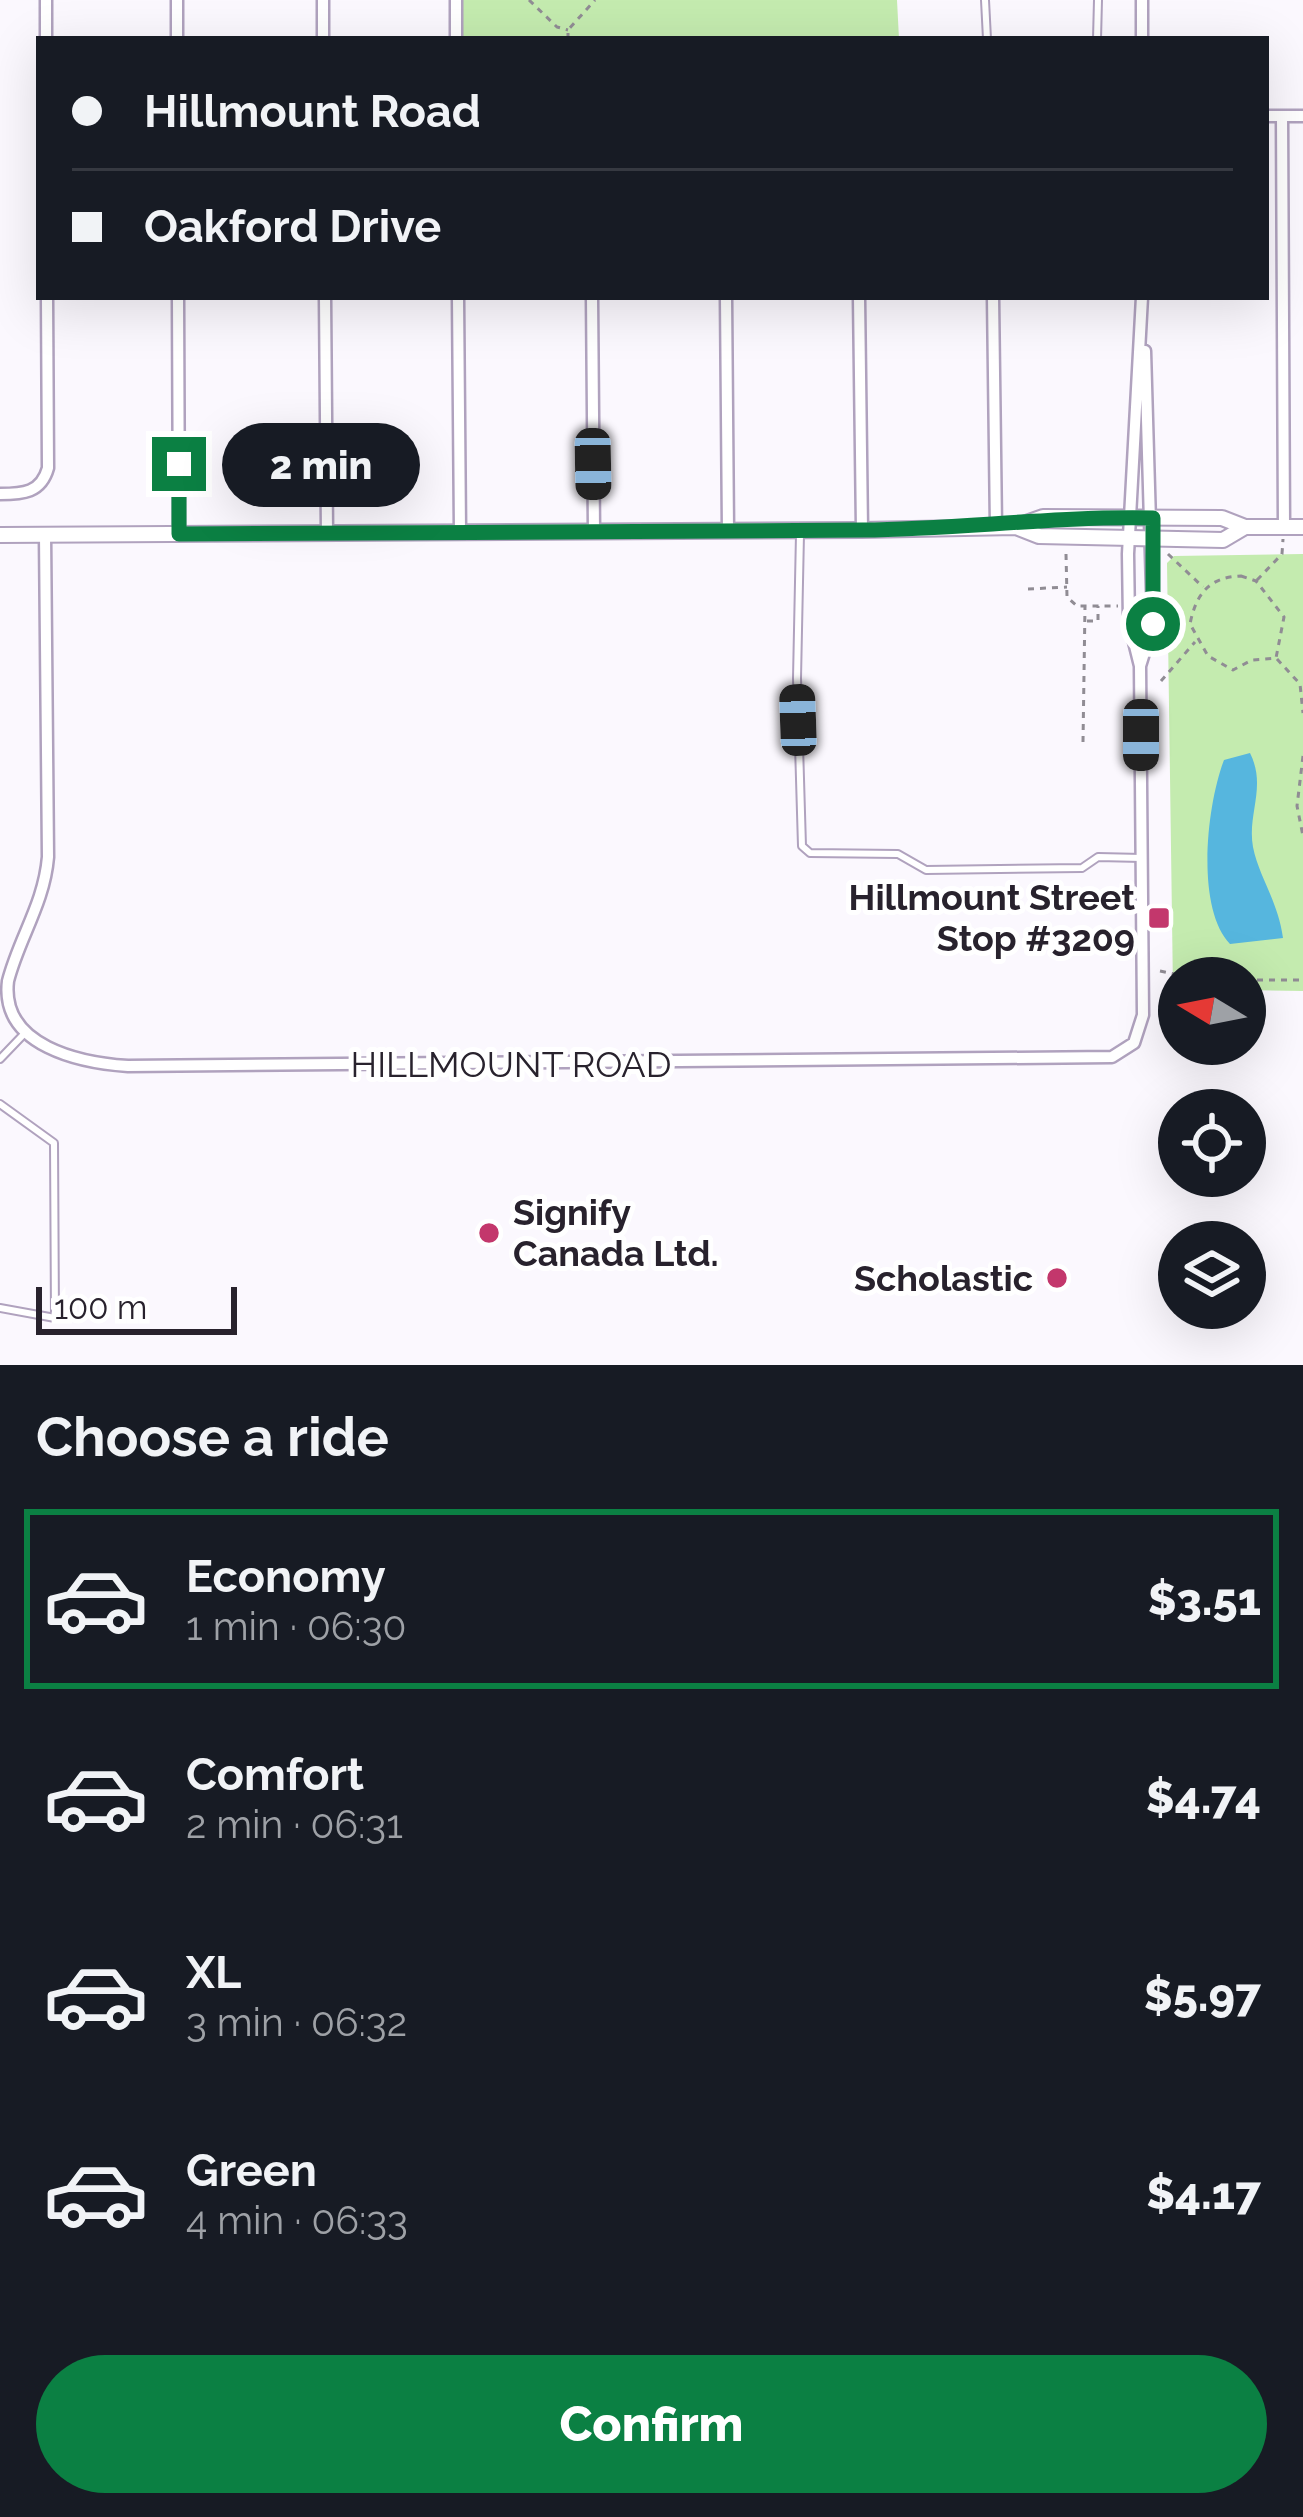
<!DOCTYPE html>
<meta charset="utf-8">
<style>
body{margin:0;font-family:Raleway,sans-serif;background:#242831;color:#f1f3f6;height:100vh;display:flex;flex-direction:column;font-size:45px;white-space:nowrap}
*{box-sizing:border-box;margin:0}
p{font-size:39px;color:#9ea1a6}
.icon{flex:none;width:66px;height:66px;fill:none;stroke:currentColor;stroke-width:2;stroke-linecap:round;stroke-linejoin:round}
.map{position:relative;height:1365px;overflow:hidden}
.sheet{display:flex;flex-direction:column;background:#171b24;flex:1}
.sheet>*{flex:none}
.hud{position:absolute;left:36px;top:36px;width:1233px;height:264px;border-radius:0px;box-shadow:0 12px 48px #0002;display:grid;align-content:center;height:264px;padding:0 36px;background:#171b24}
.needle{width:78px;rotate:280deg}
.controls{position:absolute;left:1158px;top:957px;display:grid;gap:24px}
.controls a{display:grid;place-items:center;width:108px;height:108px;border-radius:50%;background:#171b24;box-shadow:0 12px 48px #0002;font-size:60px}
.scale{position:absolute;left:36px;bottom:30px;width:201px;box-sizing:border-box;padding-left:12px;border:6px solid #28222d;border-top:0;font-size:33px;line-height:42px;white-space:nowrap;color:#28222d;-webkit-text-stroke:9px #fff;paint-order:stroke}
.end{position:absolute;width:54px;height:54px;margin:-27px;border:15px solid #0b8043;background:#fff;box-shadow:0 0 0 6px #fff}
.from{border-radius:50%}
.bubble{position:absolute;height:84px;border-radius:42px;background:#171b24;box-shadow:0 12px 48px #0002;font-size:39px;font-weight:800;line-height:84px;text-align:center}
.car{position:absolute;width:36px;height:72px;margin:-36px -18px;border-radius:15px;box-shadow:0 0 9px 3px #0007;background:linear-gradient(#222 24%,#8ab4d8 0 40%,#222 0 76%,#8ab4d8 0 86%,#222 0)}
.hud b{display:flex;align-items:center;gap:42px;height:114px;font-size:45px}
.hud b+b{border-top:3px solid #363941}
.hud i{width:30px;height:30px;background:#f1f3f6}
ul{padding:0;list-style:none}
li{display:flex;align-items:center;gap:36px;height:180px;margin:0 24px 18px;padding:0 12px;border:6px solid transparent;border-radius:0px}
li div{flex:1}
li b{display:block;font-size:45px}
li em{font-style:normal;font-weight:800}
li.active{border-color:#0b8043}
li>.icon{width:108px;height:108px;stroke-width:1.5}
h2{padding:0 36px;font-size:54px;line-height:144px}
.primary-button{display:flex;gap:24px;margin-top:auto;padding:24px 36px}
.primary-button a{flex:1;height:138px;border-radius:72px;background:#0b8043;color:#fff;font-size:48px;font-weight:800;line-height:138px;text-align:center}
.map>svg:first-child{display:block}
</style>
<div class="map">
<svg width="1303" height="1365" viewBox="0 0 1303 1365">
<rect width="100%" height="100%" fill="#fbf8fe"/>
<path fill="#c4ebaf" d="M463,0H897L899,39H463Z
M1303,554V991L1245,990V978H1179V990H1173L1167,563L1174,556Z"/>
<path fill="#56b6de" d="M1250,753C1267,787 1247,814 1253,847C1259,877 1278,901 1283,938L1230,944C1195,907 1207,804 1224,760Z"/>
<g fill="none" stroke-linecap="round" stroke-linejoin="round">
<g stroke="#b0a2be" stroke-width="10">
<path id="service" d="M985,0L987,39
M1097,39L1098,0
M800,534L797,678L802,846L810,853L898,854L926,870L1082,868L1098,857L1142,858
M0,1059L24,1034
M0,1104L54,1143L55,1318L0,1308"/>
</g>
<g stroke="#b0a2be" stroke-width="15">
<path id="minor" d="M46,0V39
M177,0V39
M323,0V39
M456,0V39
M1142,0V39
M1266,116H1303
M1282,116L1284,528
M178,297L179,534
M325,297L327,533
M458,297L460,532
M592,297L594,531
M726,297L728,531
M859,297L862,530
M993,297L996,527
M0,494C23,494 41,493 48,468L47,297
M45,535L48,857C44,904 19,938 8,981C0,1047 82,1063 128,1066L1112,1057L1134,1043L1143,1015L1140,666L1129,622L1128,554L1142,297
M1140,666L1153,624L1145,351"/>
</g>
<g stroke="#b0a2be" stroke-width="18">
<path id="tertiary" d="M1016,527L1039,536L1223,540L1245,527
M0,535L862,530L1015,527L1043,517L1222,518L1245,527H1303"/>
</g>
<path stroke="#908c94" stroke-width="3" stroke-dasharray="6 6" stroke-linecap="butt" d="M529,0L557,27L568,30
M568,39V30L595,0
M1066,554L1067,597L1077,606H1118
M1168,554L1203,587
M1241,576L1256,581L1284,617L1276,658L1252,660L1233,670L1208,656L1190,624C1196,594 1209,577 1241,576Z
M1257,580L1282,554L1283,539
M1028,589L1067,587
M1087,621H1098V606
M1277,659L1300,684L1303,713
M1161,681L1195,642
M1083,742L1085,606
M1303,756L1297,806L1303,836
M1160,971L1193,978
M1245,980H1303"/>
<use href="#service" stroke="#fff" stroke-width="6"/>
<use href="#minor" stroke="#fff" stroke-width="10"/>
<use href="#tertiary" stroke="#fff" stroke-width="14"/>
</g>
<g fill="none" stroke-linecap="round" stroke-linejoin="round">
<path stroke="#0b8043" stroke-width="15" d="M179,464V534C407,532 635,533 863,530C961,529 1055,516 1153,518V624"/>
</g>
<g fill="#c3376c" stroke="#fff" stroke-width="4.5">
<rect x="1147" y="906" width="24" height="24" rx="6"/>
<circle cx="489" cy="1233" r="12"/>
<circle cx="1057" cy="1278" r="12"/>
</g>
<g text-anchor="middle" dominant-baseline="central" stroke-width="10" stroke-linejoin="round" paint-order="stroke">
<g font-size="36" font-weight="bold" fill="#28222d" stroke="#fff" text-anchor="end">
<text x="1135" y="897">Hillmount Street<tspan x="1135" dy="41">Stop #3209</tspan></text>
<text x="513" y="1212" text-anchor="start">Signify<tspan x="513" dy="41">Canada Ltd.</tspan></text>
<text x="1033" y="1278">Scholastic</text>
</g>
<g font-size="36" fill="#28222d" stroke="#fff">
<text x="511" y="1064">HILLMOUNT ROAD</text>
</g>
</g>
</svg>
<div class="controls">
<a><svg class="needle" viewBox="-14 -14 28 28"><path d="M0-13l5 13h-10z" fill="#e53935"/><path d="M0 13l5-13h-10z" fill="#9ea1a6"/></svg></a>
<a><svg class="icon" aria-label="locate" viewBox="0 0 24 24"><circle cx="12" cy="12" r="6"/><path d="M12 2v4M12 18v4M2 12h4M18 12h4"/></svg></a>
<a><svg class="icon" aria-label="layers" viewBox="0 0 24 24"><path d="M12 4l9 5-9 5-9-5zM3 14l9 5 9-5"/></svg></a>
</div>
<div class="scale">100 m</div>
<i class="end from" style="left:1153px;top:624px"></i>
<i class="end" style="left:179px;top:464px"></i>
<div class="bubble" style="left:222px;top:423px;width:198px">2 min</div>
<i class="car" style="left:593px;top:464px;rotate:179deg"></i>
<i class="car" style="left:798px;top:720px;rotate:358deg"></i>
<i class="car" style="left:1141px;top:735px;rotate:180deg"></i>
<div class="hud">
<b><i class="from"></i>Hillmount Road</b>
<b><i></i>Oakford Drive</b>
</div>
</div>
<section class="sheet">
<h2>Choose a ride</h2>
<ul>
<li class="active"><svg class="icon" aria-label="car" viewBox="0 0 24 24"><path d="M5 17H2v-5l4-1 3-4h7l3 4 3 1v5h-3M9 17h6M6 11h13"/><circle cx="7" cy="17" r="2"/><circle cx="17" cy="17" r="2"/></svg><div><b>Economy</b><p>1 min · 06:30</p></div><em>$3.51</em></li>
<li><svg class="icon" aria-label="car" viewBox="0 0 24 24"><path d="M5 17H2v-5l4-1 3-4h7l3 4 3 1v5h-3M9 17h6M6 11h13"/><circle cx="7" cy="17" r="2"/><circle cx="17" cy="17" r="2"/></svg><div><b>Comfort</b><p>2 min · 06:31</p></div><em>$4.74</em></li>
<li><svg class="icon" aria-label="car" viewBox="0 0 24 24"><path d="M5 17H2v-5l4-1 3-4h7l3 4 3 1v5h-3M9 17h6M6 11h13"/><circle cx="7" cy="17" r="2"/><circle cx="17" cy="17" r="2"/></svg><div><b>XL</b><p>3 min · 06:32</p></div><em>$5.97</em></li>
<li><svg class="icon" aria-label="car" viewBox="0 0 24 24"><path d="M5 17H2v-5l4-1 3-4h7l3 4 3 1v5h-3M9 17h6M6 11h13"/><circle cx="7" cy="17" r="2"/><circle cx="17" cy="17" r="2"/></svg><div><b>Green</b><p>4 min · 06:33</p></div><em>$4.17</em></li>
</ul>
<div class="primary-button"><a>Confirm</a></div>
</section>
